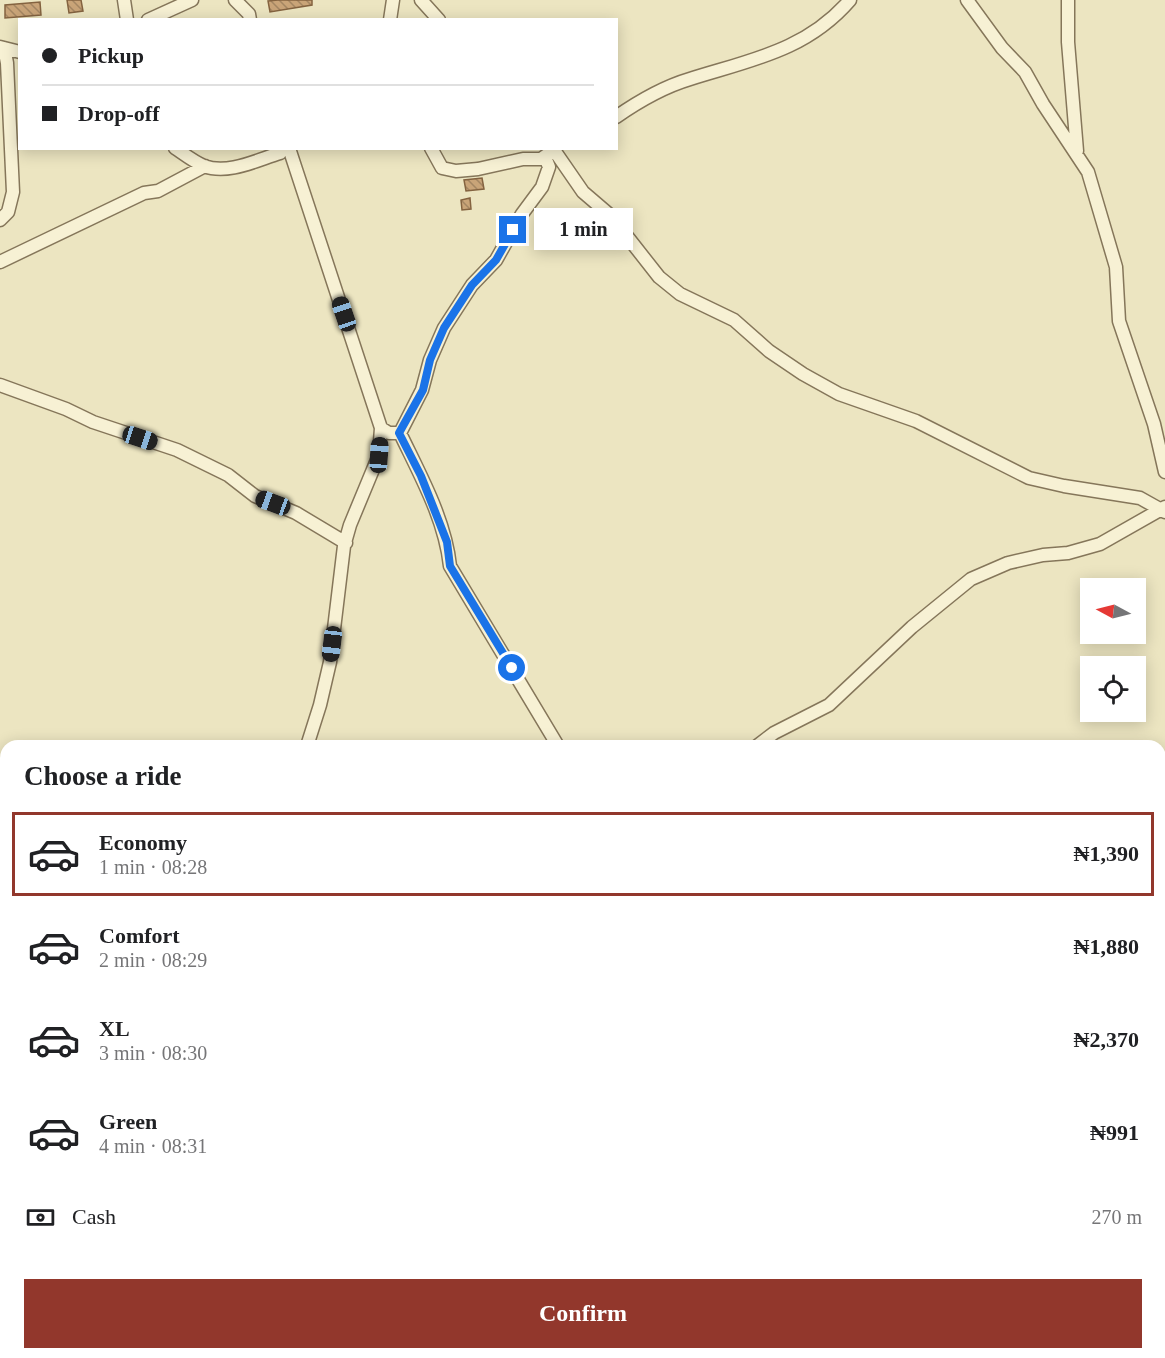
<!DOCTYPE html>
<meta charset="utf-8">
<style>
body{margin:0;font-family:Georgia,serif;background:#f6f6f6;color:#202124;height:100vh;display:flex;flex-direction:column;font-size:22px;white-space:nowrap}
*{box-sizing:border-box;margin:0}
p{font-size:20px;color:#757577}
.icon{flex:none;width:33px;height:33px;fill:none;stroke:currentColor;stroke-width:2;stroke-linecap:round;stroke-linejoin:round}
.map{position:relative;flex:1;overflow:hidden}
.drawer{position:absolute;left:0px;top:740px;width:1166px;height:620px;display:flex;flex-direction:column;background:#fff;border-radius:18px 18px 0 0;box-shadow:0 3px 15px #0003}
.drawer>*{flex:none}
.guide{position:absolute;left:18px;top:18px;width:600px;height:132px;border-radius:0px;box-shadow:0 3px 15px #0003;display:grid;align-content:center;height:132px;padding:0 24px;background:#fff}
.needle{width:39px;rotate:277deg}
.buttons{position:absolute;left:1080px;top:578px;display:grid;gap:12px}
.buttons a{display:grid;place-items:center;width:66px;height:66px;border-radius:0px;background:#fff;box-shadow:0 3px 15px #0003;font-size:30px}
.end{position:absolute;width:27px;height:27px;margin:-14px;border:8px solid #1a73e8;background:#fff;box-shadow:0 0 0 3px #fff}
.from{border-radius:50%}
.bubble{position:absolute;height:42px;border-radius:0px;background:#fff;box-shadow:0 3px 15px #0003;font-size:20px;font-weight:600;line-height:42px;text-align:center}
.car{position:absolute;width:18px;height:36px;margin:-18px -9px;border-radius:8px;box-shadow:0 0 4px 2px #0007;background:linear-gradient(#222 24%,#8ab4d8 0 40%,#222 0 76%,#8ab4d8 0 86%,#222 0)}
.guide b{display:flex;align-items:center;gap:21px;height:57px;font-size:22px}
.guide b+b{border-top:2px solid #e0e0e0}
.guide i{width:15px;height:15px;background:#202124}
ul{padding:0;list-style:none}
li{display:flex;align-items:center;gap:18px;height:84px;margin:0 12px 9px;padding:0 12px;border:3px solid transparent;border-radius:0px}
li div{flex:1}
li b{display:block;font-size:22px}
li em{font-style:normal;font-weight:600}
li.on{border-color:#92372c}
li>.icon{width:54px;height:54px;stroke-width:1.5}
h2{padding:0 24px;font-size:27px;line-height:72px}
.pay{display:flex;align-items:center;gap:15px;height:66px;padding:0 24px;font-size:22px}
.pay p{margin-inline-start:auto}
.button{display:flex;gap:12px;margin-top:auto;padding:12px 24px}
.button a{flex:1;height:69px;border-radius:0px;background:#92372c;color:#fff;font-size:24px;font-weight:600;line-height:69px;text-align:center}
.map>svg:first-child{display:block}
</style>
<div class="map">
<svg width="1165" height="1358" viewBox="0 0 1165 1358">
<defs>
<pattern id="building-back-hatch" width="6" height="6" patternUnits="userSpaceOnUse" patternTransform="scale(1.5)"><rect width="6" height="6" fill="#c9a478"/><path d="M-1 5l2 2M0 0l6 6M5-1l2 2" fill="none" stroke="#a48662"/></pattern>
</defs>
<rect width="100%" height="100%" fill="#ece5c1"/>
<path fill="url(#building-back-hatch)" stroke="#846340" stroke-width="1.5" d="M67,0H81L83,11L69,13Z
M278,0H312V5L270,12L268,1Z
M40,2L41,15L5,18V5Z
M482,178L484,189L466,191L464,180Z
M470,198L471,209L462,210L461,200Z"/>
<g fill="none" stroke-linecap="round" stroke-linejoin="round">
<g stroke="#85765a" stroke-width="15">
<path id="street" d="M124,0L127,20
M235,0L249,14L250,20
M421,0L439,20
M967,0L1002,48L1025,72L1043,104L1088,172L1116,267L1119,321L1154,424L1165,472
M1068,0V42L1077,151
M148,20L192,0
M390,20L393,0
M0,47L20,52
M616,117C639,101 663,87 690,79C750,60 806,51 850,0
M175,148C184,154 194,162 204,166C228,175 257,160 280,153L281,148
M289,148L381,428L379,455L350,525L344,546L330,662L320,705L307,746
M431,148L442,168L456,171L478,169L523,159H541L554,150L583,192L611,216L659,277L680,294L734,320L769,351L803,374L839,394L916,421L1029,478L1064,486L1140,498L1165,512
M0,220L8,212L13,192L7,63L4,48
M0,262L144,193L158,191L205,166
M0,385L66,409L93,422L177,450L228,475L255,496L296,513L346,543
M381,428L389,433H400L422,390L430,360L444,328L472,285L496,260L522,214L542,187L549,167L545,157
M400,433C420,475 445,519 450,566L558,746
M757,746L774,733L829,705L912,627L971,579L1008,563L1043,555L1068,553L1100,544L1165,507
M0,840L6,844
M861,1353L863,1358
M1024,1353L1025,1358
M1138,1353L1143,1358
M116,1358L117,1353"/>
</g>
<use href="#street" stroke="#f7f1d4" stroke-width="12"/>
</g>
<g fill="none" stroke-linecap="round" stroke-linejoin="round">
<path stroke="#1a73e8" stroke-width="8" d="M512,668L450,566L447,542L421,476L399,433L423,390L430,360L444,328L472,285L496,260L513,230"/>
</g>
</svg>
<div class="buttons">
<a><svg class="needle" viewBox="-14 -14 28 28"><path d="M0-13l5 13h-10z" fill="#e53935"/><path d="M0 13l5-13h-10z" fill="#757577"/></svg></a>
<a><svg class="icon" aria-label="locate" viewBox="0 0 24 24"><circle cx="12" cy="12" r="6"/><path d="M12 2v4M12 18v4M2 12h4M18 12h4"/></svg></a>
</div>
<i class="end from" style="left:512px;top:668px"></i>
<i class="end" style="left:513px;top:230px"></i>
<div class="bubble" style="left:534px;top:208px;width:99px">1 min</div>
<i class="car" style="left:344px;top:314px;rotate:341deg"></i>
<i class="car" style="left:140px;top:438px;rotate:108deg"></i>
<i class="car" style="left:379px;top:455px;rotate:4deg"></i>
<i class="car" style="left:273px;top:503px;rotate:290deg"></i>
<i class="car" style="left:332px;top:644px;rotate:187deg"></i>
<div class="guide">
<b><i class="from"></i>Pickup</b>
<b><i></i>Drop-off</b>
</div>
<section class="drawer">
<h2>Choose a ride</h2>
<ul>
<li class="on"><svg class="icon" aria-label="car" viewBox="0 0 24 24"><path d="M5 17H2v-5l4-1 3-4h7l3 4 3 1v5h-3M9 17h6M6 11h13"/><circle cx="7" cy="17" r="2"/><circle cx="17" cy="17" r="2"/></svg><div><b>Economy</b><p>1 min · 08:28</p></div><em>₦1,390</em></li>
<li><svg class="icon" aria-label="car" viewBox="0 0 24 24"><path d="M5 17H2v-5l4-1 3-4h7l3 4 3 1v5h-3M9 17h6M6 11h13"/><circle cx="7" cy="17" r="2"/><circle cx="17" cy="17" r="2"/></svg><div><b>Comfort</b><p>2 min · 08:29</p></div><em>₦1,880</em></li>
<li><svg class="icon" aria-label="car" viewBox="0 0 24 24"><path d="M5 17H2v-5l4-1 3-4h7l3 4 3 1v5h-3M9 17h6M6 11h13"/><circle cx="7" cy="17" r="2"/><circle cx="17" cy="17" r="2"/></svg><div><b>XL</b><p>3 min · 08:30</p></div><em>₦2,370</em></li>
<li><svg class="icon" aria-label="car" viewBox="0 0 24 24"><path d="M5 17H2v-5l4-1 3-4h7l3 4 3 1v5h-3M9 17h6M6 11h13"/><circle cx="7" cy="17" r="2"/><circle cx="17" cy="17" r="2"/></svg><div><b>Green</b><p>4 min · 08:31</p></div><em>₦991</em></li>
</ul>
<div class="pay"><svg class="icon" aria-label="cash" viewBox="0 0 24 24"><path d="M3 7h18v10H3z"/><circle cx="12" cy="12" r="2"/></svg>Cash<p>270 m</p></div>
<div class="button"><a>Confirm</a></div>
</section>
</div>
